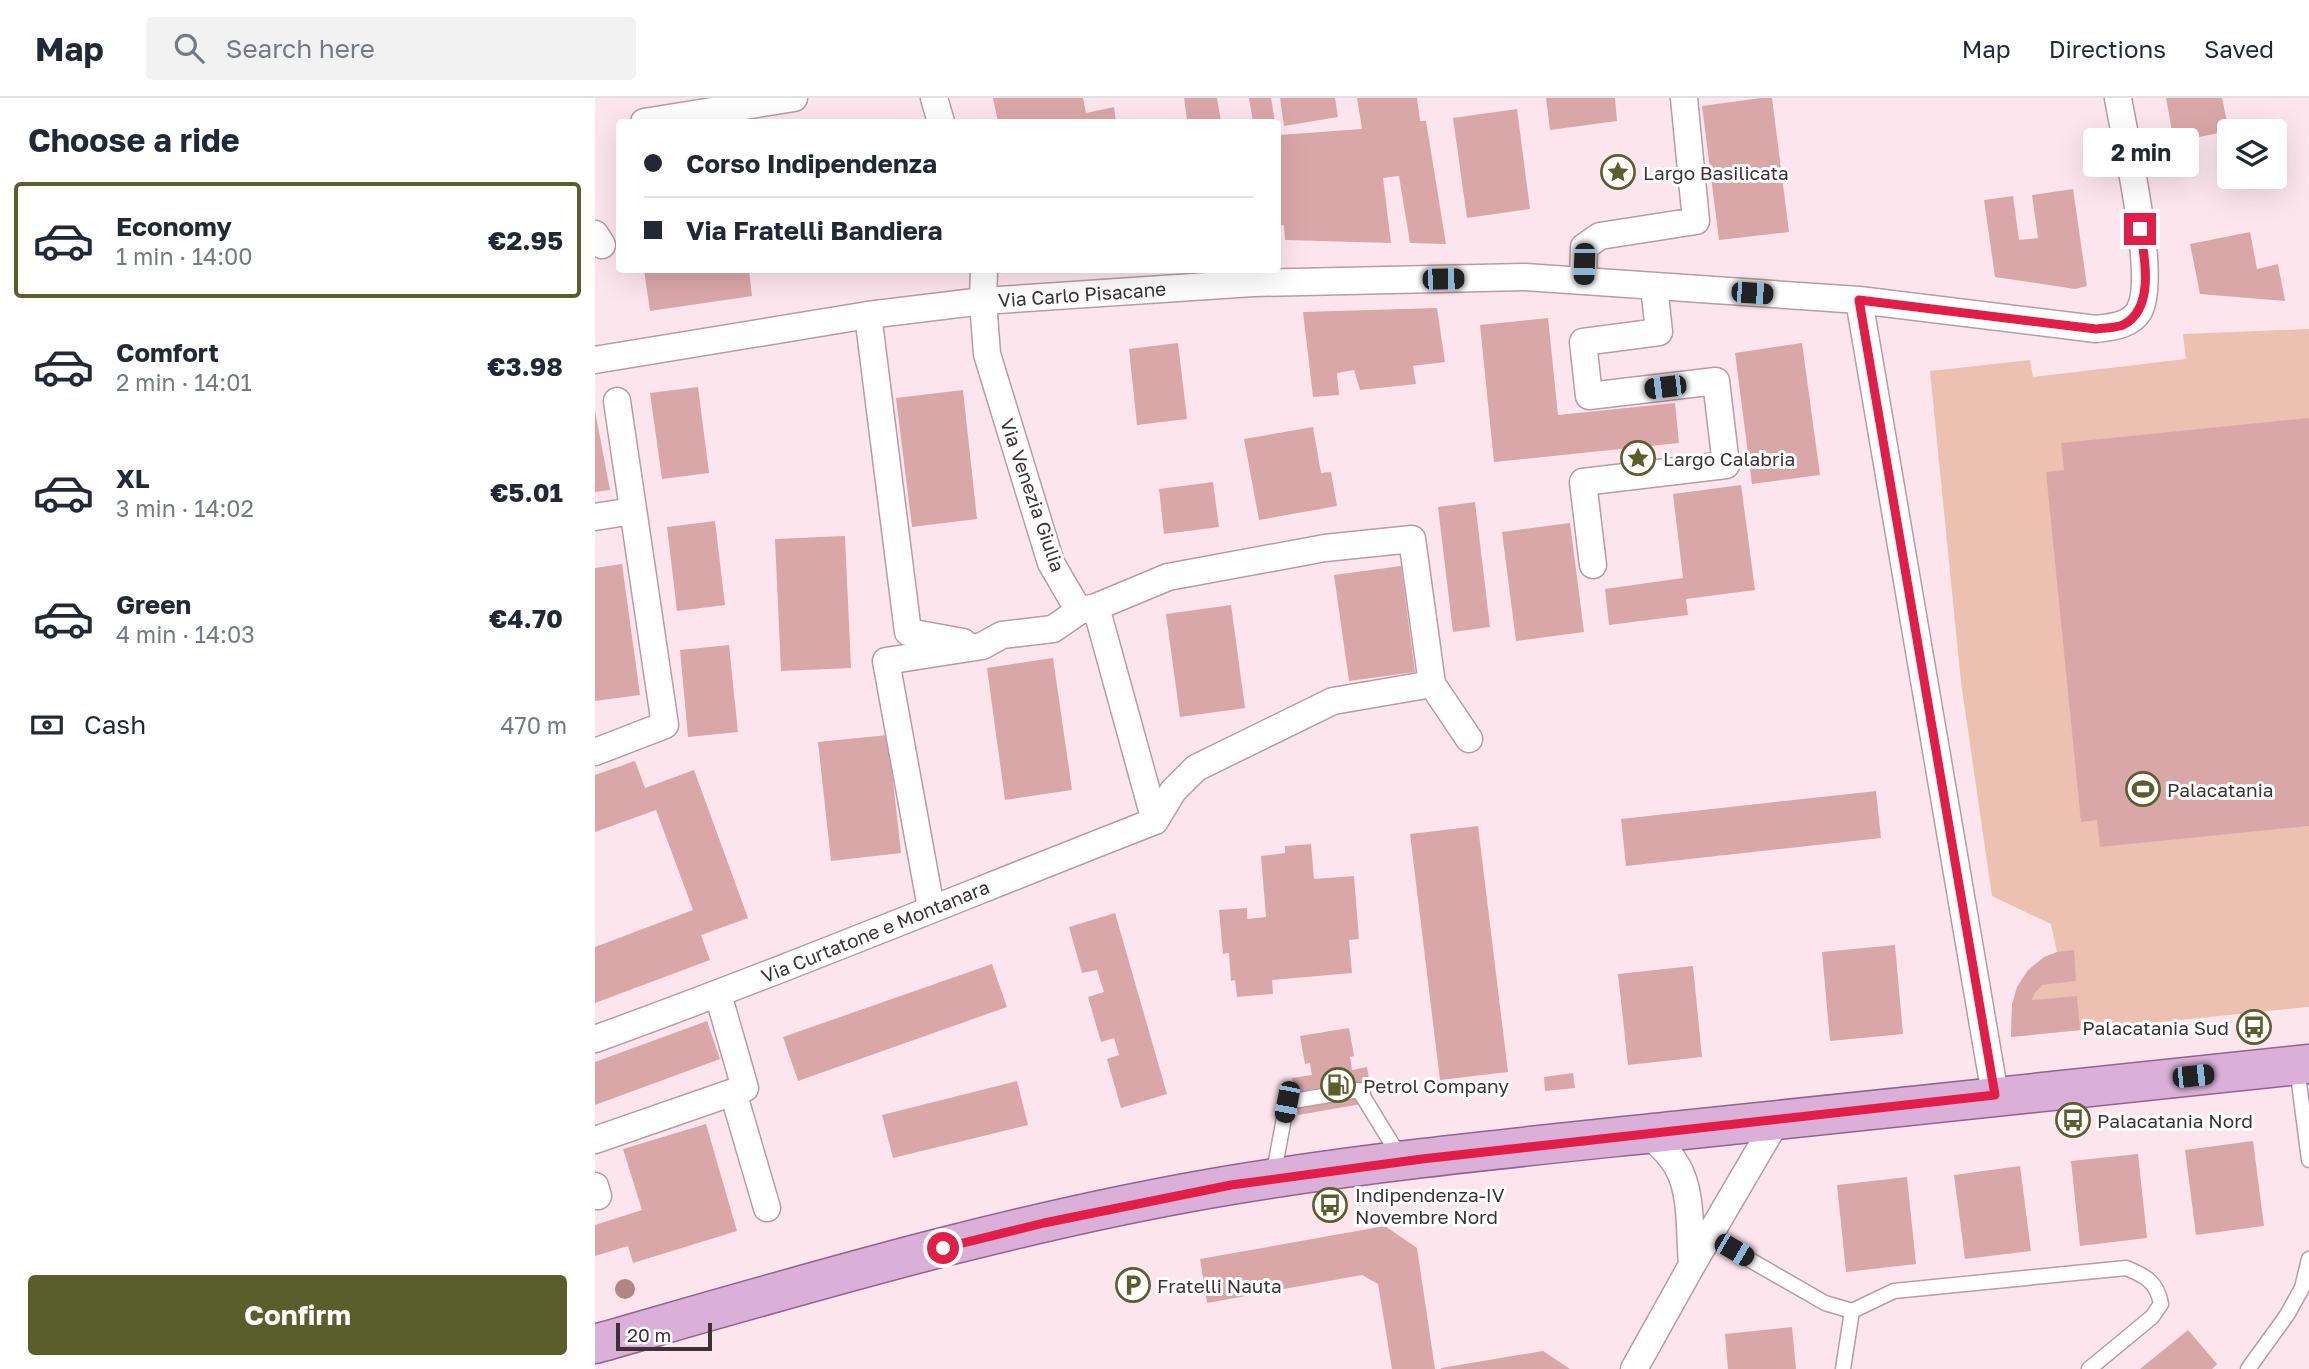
<!DOCTYPE html>
<meta charset="utf-8">
<style>
body{margin:0;font-family:"Golos Text",sans-serif;background:#f2f2f3;color:#1f2937;height:100vh;display:flex;flex-direction:column;font-size:26px;white-space:nowrap}
*{box-sizing:border-box;margin:0}
p{font-size:23px;color:#747a83}
.icon{flex:none;width:38px;height:38px;fill:none;stroke:currentColor;stroke-width:2;stroke-linecap:round;stroke-linejoin:round}
.map{position:relative;flex:1;overflow:hidden}
.panel{display:flex;flex-direction:column;background:#fff;width:595px}
.panel>*{flex:none}
.banner{position:absolute;left:21px;top:21px;width:665px;height:154px;border-radius:7px;box-shadow:0 7px 28px #0002;display:grid;align-content:center;height:154px;padding:0 28px;background:#fff}
.buttons{position:absolute;left:1622px;top:21px;display:grid;gap:14px}
.buttons a{display:grid;place-items:center;width:70px;height:70px;border-radius:7px;background:#fff;box-shadow:0 7px 28px #0002;font-size:35px}
.scale{position:absolute;left:21px;bottom:18px;width:96px;box-sizing:border-box;padding-left:7px;border:4px solid #3d3136;border-top:0;font-size:19px;line-height:24px;white-space:nowrap;color:#3d3136;-webkit-text-stroke:5px #fff;paint-order:stroke}
.end{position:absolute;width:32px;height:32px;margin:-16px;border:9px solid #e11d48;background:#fff;box-shadow:0 0 0 4px #fff}
.from{border-radius:50%}
.bubble{position:absolute;height:49px;border-radius:7px;background:#fff;box-shadow:0 7px 28px #0002;font-size:23px;font-weight:700;line-height:49px;text-align:center}
.car{position:absolute;width:21px;height:42px;margin:-21px -10px;border-radius:9px;box-shadow:0 0 5px 2px #0007;background:linear-gradient(#222 24%,#8ab4d8 0 40%,#222 0 76%,#8ab4d8 0 86%,#222 0)}
.banner b{display:flex;align-items:center;gap:24px;height:66px;font-size:26px}
.banner b+b{border-top:2px solid #e0e1e3}
.banner i{width:18px;height:18px;background:#1f2937}
ul{padding:0;list-style:none}
li{display:flex;align-items:center;gap:21px;height:116px;margin:0 14px 10px;padding:0 14px;border:4px solid transparent;border-radius:7px}
li div{flex:1}
li b{display:block;font-size:26px}
li em{font-style:normal;font-weight:700}
li.on{border-color:#5a5e2b}
li>.icon{width:63px;height:63px;stroke-width:1.5}
h2{padding:0 28px;font-size:32px;line-height:84px}
.pay{display:flex;align-items:center;gap:18px;height:77px;padding:0 28px;font-size:26px}
.pay p{margin-inline-start:auto}
.cta{display:flex;gap:14px;margin-top:auto;padding:14px 28px}
.cta a{flex:1;height:80px;border-radius:7px;background:#5a5e2b;color:#fff;font-size:28px;font-weight:700;line-height:80px;text-align:center}
header{display:flex;align-items:center;gap:42px;box-sizing:border-box;height:98px;padding:0 35px;background:#fff;border-bottom:2px solid #e0e1e3}
header strong{font-size:33px}
nav{display:flex;gap:38px;margin-inline-start:auto;font-size:24px}
.search{width:490px;height:63px;background:#f2f2f3;display:flex;align-items:center;gap:18px;box-sizing:border-box;padding:0 24px;border-radius:7px;color:#747a83;font-size:26px}
main{display:flex;flex:1;min-height:0}
.map>svg:first-child{display:block}
</style>
<header>
<strong>Map</strong>
<div class="search"><svg class="icon" aria-label="search" viewBox="0 0 24 24"><circle cx="10" cy="10" r="6"/><path d="M15 15l6 6"/></svg>Search here</div>
<nav><a>Map</a><a>Directions</a><a>Saved</a></nav>
</header>
<main>
<section class="panel">
<h2>Choose a ride</h2>
<ul>
<li class="on"><svg class="icon" aria-label="car" viewBox="0 0 24 24"><path d="M5 17H2v-5l4-1 3-4h7l3 4 3 1v5h-3M9 17h6M6 11h13"/><circle cx="7" cy="17" r="2"/><circle cx="17" cy="17" r="2"/></svg><div><b>Economy</b><p>1 min · 14:00</p></div><em>€2.95</em></li>
<li><svg class="icon" aria-label="car" viewBox="0 0 24 24"><path d="M5 17H2v-5l4-1 3-4h7l3 4 3 1v5h-3M9 17h6M6 11h13"/><circle cx="7" cy="17" r="2"/><circle cx="17" cy="17" r="2"/></svg><div><b>Comfort</b><p>2 min · 14:01</p></div><em>€3.98</em></li>
<li><svg class="icon" aria-label="car" viewBox="0 0 24 24"><path d="M5 17H2v-5l4-1 3-4h7l3 4 3 1v5h-3M9 17h6M6 11h13"/><circle cx="7" cy="17" r="2"/><circle cx="17" cy="17" r="2"/></svg><div><b>XL</b><p>3 min · 14:02</p></div><em>€5.01</em></li>
<li><svg class="icon" aria-label="car" viewBox="0 0 24 24"><path d="M5 17H2v-5l4-1 3-4h7l3 4 3 1v5h-3M9 17h6M6 11h13"/><circle cx="7" cy="17" r="2"/><circle cx="17" cy="17" r="2"/></svg><div><b>Green</b><p>4 min · 14:03</p></div><em>€4.70</em></li>
</ul>
<div class="pay"><svg class="icon" aria-label="cash" viewBox="0 0 24 24"><path d="M3 7h18v10H3z"/><circle cx="12" cy="12" r="2"/></svg>Cash<p>470 m</p></div>
<div class="cta"><a>Confirm</a></div>
</section>
<div class="map">
<svg width="1714" height="1271" viewBox="0 0 1714 1271">
<rect width="100%" height="100%" fill="#fde5ee"/>
<path fill="#ecc1b2" d="M1714,231V909L1416,939C1417,895 1420,874 1462,854L1456,826L1397,798L1366,584L1335,273L1435,262L1438,279L1591,261L1588,236Z"/>
<path fill="#daa7a9" d="M398,0H488L491,15L519,9L521,24H403Z
M589,0H622L626,24H583L592,21Z
M654,0H676L680,24H658Z
M685,0H740L743,19L689,28Z
M762,0H822L825,23H831L851,146L815,145L804,78L788,80L796,145L690,142L689,127L682,128V51H686L684,37L767,31Z
M951,0H1020L1022,23L955,32Z
M1166,0H1177L1194,134L1124,142L1107,8Z
M1571,0H1627L1634,33L1579,44Z
M922,11L935,111L872,120L858,20Z
M1478,91L1492,188L1480,191L1400,179L1389,102L1418,98L1424,142L1443,140L1437,97Z
M1655,134L1662,171L1683,166L1690,203L1605,196L1595,146Z
M49,172H154L157,198L55,213Z
M842,210L850,264L818,268L821,286L765,292L759,272L742,275L744,297L718,299L708,214Z
M953,220L963,317L1080,305L1084,345L899,364L885,227Z
M583,245L592,321L542,327L534,251Z
M1207,245L1225,377L1157,386L1140,255Z
M103,289L114,375L67,381L55,295Z
M368,292L382,421L317,429L301,300Z
M0,313L15,392L0,394Z
M1714,320V728L1505,749L1502,722L1486,724L1451,374L1469,372L1466,345Z
M718,329L726,375L736,374L742,408L664,422L649,341Z
M618,384L624,429L569,436L564,391Z
M1146,387L1160,492L1091,501L1093,517L1014,527L1010,491L1088,480L1078,396Z
M880,404L895,529L858,534L843,409Z
M120,423L130,507L82,513L72,429Z
M975,425L989,534L921,543L907,434Z
M250,438L256,570L186,573L180,441Z
M27,466L45,597L0,603V470Z
M806,468L820,574L754,583L739,477Z
M636,507L650,610L585,619L571,516Z
M134,547L143,634L93,639L85,552Z
M458,560L477,692L410,702L392,570Z
M293,637L306,755L236,763L223,644Z
M40,663L50,690L99,672L153,820L106,837L115,862L0,905V849L98,812L61,712L0,734V677Z
M1281,693L1286,740L1031,768L1026,721Z
M883,728L913,974L845,982L815,736Z
M716,746L719,781L759,778L764,841L754,842L757,875L677,882L678,896L642,899L640,882L636,883L634,855L628,856L624,812L652,810V821L671,819L666,758L690,755V748Z
M520,815L572,996L526,1010L512,961L524,957L519,940L506,944L493,899L509,894L502,872L487,875L474,829Z
M1300,847L1308,936L1235,943L1227,854Z
M1479,852L1481,883L1447,887L1439,896L1437,902L1482,898L1485,932L1416,939L1417,906L1422,889L1433,872L1449,859L1462,854Z
M397,866L412,909L203,983L188,939Z
M1098,868L1107,959L1033,967L1023,876Z
M112,923L125,961L0,1007V964Z
M754,930L759,958L755,959L757,972L772,969L778,1004L703,1017L697,980L717,977L715,965L710,966L705,938Z
M978,975L980,990L950,993L949,979Z
M422,983L433,1027L298,1060L287,1017Z
M111,1026L142,1133L38,1165L33,1148L0,1158V1127L47,1112L28,1051Z
M1658,1043L1669,1128L1601,1137L1590,1052Z
M1543,1056L1552,1140L1485,1148L1476,1063Z
M1425,1068L1436,1153L1370,1161L1359,1077Z
M1312,1079L1321,1166L1251,1174L1242,1087Z
M790,1128L822,1150L840,1271H797L783,1186L767,1177L612,1205L605,1161Z
M1197,1229L1201,1271H1133L1130,1236Z
M1593,1232L1622,1266L1617,1271H1545Z
M948,1253L975,1271H846V1270Z"/>
<g fill="none" stroke-linecap="round" stroke-linejoin="round">
<g stroke="#b79ba6" stroke-width="17">
<path id="lane" d="M1702,969L1714,1062
M678,1079L692,1004L764,992L805,1059
M1115,1139L1230,1205L1257,1213
M1248,1271L1257,1213L1299,1193L1531,1170C1551,1178 1562,1184 1566,1206L1557,1219L1494,1271
M1653,1271L1692,1217L1707,1190L1714,1161"/>
</g>
<g stroke="#b79ba6" stroke-width="29">
<path id="street" d="M339,0L346,24
M49,24L199,0
M0,136L7,147
M988,183L989,149L1005,138L1101,123L1089,0
M1264,202L1501,231C1516,229 1535,228 1544,213C1563,180 1530,42 1523,0
M273,217L313,534L368,544
M0,262L273,217L388,203L658,185L930,179L1264,202L1400,997
M0,419L38,413
M998,467L988,384L1131,367L1121,283L994,298L988,244L1064,234L1059,188
M501,509L560,723
M484,513L501,509L573,479L730,450L817,441L837,586L874,641
M0,654L70,627L22,303
M560,723L578,693L601,670L738,603L837,586
M336,810L291,563L387,548L407,537L458,531L484,513L456,465L392,256L388,203L389,172
M0,941C188,873 373,796 560,723
M138,994L172,1110
M1053,1036C1064,1046 1075,1055 1082,1068C1098,1095 1094,1136 1097,1167
M0,1042L150,990L123,896
M0,1088L3,1098
M1039,1271L1097,1167L1182,1022"/>
</g>
<g stroke="#93628e" stroke-width="41">
<path id="primary" d="M0,1246C210,1186 420,1123 636,1087C786,1062 937,1048 1088,1032C1296,1010 1505,988 1714,966"/>
</g>
<use href="#lane" stroke="#fff" stroke-width="14"/>
<use href="#street" stroke="#fff" stroke-width="26"/>
<use href="#primary" stroke="#dab0d8" stroke-width="38"/>
</g>
<circle fill="#b2867f" cx="30" cy="1191" r="10"/>
<g fill="none" stroke-linecap="round" stroke-linejoin="round">
<path stroke="#e11d48" stroke-width="9" d="M348,1150L449,1125L636,1087L827,1061L1400,997L1264,202L1501,231C1509,230 1520,230 1528,227C1560,211 1550,160 1545,131"/>
</g>
<defs>
<g id="sight-ring" transform="scale(1.75)"><circle r="9.5" fill="#fff" stroke="#5a5e2b" stroke-width="1.5"/><path d="M0-6L1.8-2.2L6-1.7L2.9 1.2L3.7 5.4L0 3.3L-3.7 5.4L-2.9 1.2L-6-1.7L-1.8-2.2Z" fill="#5a5e2b"/></g>
<g id="stadium-ring" transform="scale(1.75)"><circle r="9.5" fill="#fff" stroke="#5a5e2b" stroke-width="1.5"/><path d="M0-5a6.5 5 0 1 0 0 10a6.5 5 0 1 0 0-10ZM-3.5-1.8h7v3.6h-7Z" fill="#5a5e2b"/></g>
<g id="bus-ring" transform="scale(1.75)"><circle r="9.5" fill="#fff" stroke="#5a5e2b" stroke-width="1.5"/><path d="M-5-6H5V4H4V6H2V4H-2V6H-4V4H-5ZM-3.5-4V0h7V-4ZM-3.5 1.2v1.5H-2V1.2ZM2 1.2v1.5H3.5V1.2Z" fill="#5a5e2b"/></g>
<g id="fuel-ring" transform="scale(1.75)"><circle r="9.5" fill="#fff" stroke="#5a5e2b" stroke-width="1.5"/><path d="M-5.5-6h7V0h2V4h1.3V-2.5L3-4.5l.8-.8L6-3V5H2.5V1h-1V6h-7ZM-4.2-4.7v3.2H.2V-4.7Z" fill="#5a5e2b"/></g>
<g id="parking-ring" transform="scale(1.75)"><circle r="9.5" fill="#fff" stroke="#5a5e2b" stroke-width="1.5"/><path d="M-3.5-5.5H1a3.5 3.5 0 0 1 0 7H-1V5.5H-3.5ZM-1-3.4V-.6H.8a1.4 1.4 0 0 0 0-2.8Z" fill="#5a5e2b"/></g>
</defs>
<g fill-rule="evenodd">
<use href="#sight-ring" x="1023" y="74"/>
<use href="#sight-ring" x="1043" y="360"/>
<use href="#stadium-ring" x="1548" y="691"/>
<use href="#bus-ring" x="1659" y="929"/>
<use href="#fuel-ring" x="743" y="987"/>
<use href="#bus-ring" x="1478" y="1022"/>
<use href="#bus-ring" x="735" y="1107"/>
<use href="#parking-ring" x="538" y="1187"/>
</g>
<g text-anchor="middle" dominant-baseline="central" stroke-width="6" stroke-linejoin="round" paint-order="stroke">
<g font-size="19" fill="#3d3136" stroke="#fff" text-anchor="start">
<text x="1048" y="74">Largo Basilicata</text>
<text x="1068" y="360">Largo Calabria</text>
<text x="1572" y="691">Palacatania</text>
<text x="1634" y="929" text-anchor="end">Palacatania Sud</text>
<text x="768" y="987">Petrol Company</text>
<text x="1502" y="1022">Palacatania Nord</text>
<text x="760" y="1096">Indipendenza-IV<tspan x="760" dy="22">Novembre Nord</tspan></text>
<text x="562" y="1187">Fratelli Nauta</text>
</g>
<g font-size="19" fill="#3d3136" stroke="#fff">
<text transform="translate(487 196) rotate(-4)">Via Carlo Pisacane</text>
<text transform="translate(438 397) rotate(71)">Via Venezia Giulia</text>
<text transform="translate(280 833) rotate(-22)">Via Curtatone e Montanara</text>
</g>
</g>
</svg>
<div class="buttons">
<a><svg class="icon" aria-label="layers" viewBox="0 0 24 24"><path d="M12 4l9 5-9 5-9-5zM3 14l9 5 9-5"/></svg></a>
</div>
<div class="scale">20 m</div>
<i class="end from" style="left:348px;top:1150px"></i>
<i class="end" style="left:1545px;top:131px"></i>
<div class="bubble" style="left:1488px;top:30px;width:116px">2 min</div>
<i class="car" style="left:989px;top:166px;rotate:182deg"></i>
<i class="car" style="left:848px;top:181px;rotate:89deg"></i>
<i class="car" style="left:1157px;top:195px;rotate:94deg"></i>
<i class="car" style="left:1070px;top:289px;rotate:263deg"></i>
<i class="car" style="left:1598px;top:978px;rotate:84deg"></i>
<i class="car" style="left:692px;top:1004px;rotate:191deg"></i>
<i class="car" style="left:1139px;top:1152px;rotate:120deg"></i>
<div class="banner">
<b><i class="from"></i>Corso Indipendenza</b>
<b><i></i>Via Fratelli Bandiera</b>
</div>
</div>
</main>
